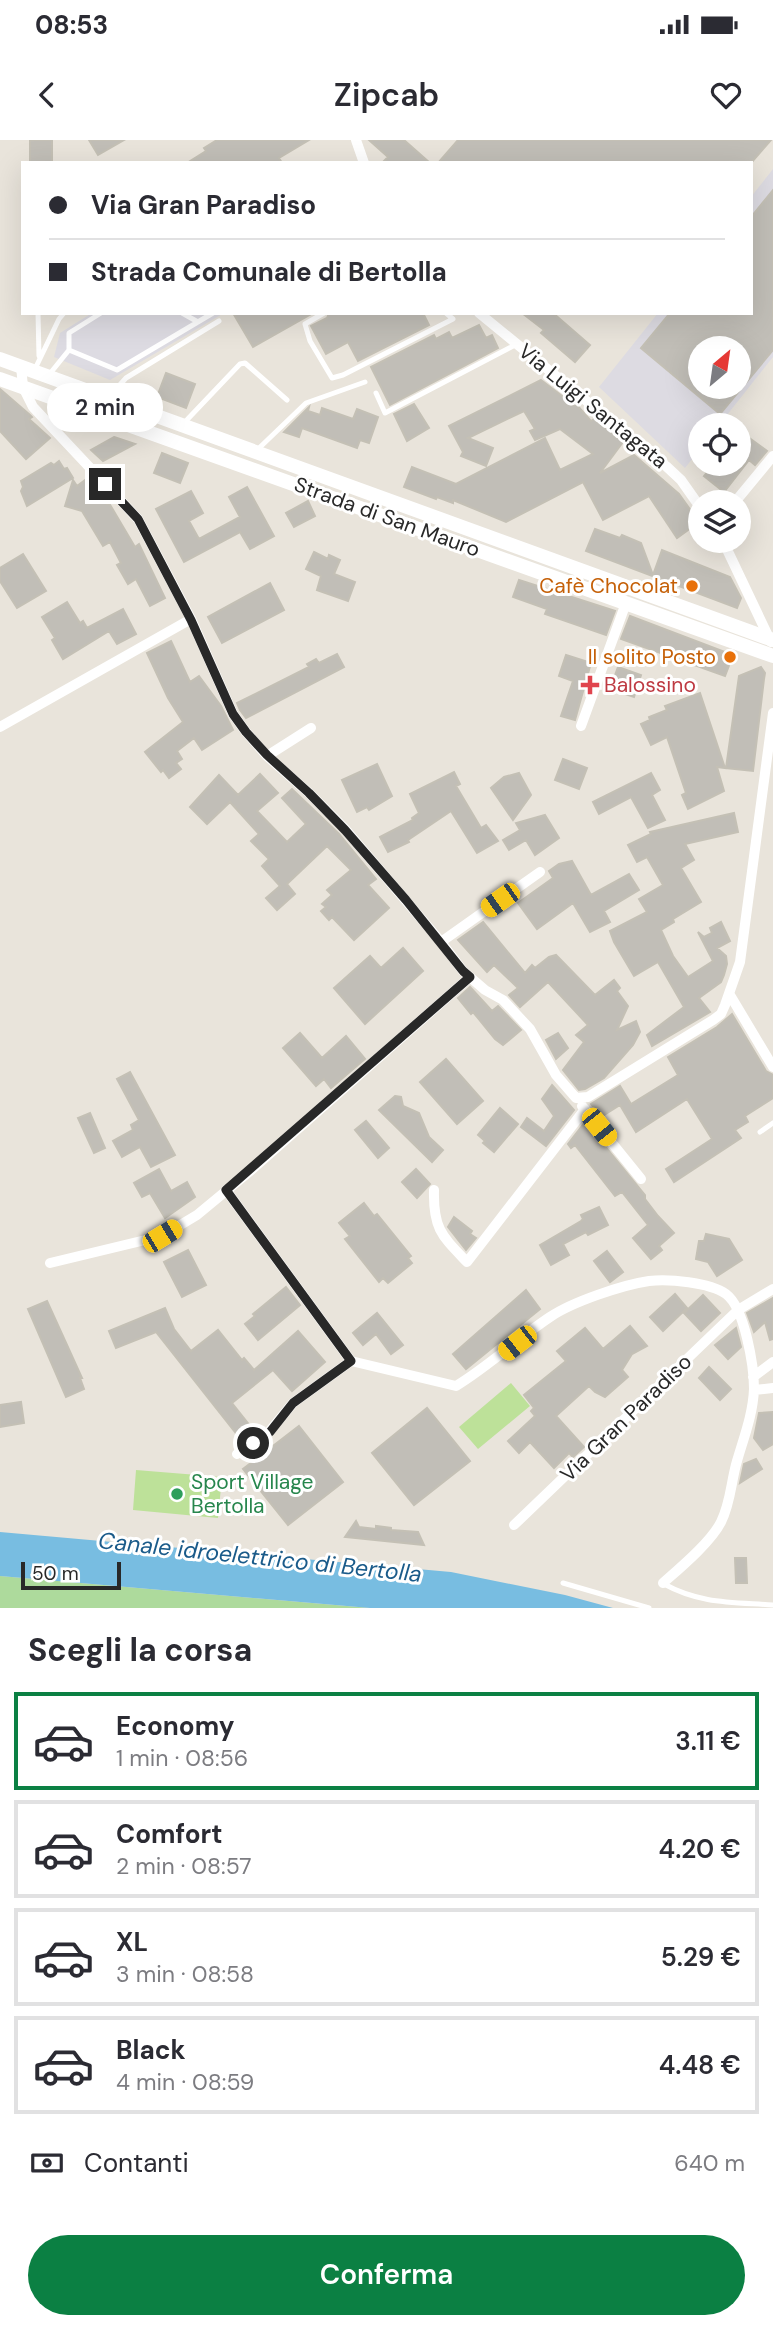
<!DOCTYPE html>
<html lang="it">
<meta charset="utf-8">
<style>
body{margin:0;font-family:"DM Sans",sans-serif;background:#f2f2f3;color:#2b2b33;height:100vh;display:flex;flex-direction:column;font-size:26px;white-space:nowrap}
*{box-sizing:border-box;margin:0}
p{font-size:23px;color:#7c7c81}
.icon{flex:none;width:38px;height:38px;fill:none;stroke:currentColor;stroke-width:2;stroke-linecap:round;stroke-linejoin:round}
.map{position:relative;height:1468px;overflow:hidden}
.details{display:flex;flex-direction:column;background:#fff;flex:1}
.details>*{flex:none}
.guide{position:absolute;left:21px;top:21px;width:732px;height:154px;border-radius:0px;box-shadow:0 7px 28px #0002;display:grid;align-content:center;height:154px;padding:0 28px;background:#fff}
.needle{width:46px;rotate:29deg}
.tools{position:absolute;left:688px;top:196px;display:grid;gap:14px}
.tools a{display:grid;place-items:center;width:63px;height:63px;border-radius:50%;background:#fff;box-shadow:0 7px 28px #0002;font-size:35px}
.scale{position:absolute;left:21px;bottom:18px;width:100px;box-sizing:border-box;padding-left:7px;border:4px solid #282828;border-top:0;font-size:19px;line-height:24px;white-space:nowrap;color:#282828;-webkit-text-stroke:5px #fff;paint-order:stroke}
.end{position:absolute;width:32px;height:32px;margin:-16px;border:9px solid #282828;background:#fff;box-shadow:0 0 0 4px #fff}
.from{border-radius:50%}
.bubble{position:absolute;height:49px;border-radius:24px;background:#fff;box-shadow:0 7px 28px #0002;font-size:23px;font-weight:600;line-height:49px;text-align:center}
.car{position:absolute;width:21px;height:42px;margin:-21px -10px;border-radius:9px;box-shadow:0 0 5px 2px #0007;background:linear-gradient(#f5c518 24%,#345 0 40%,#f5c518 0 76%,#345 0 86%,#f5c518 0)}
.guide b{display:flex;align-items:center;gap:24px;height:66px;font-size:26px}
.guide b+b{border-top:2px solid #e1e1e2}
.guide i{width:18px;height:18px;background:#2b2b33}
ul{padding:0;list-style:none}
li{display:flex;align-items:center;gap:21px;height:98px;margin:0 14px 10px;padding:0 14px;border:4px solid #e1e1e2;border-radius:0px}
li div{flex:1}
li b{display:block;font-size:26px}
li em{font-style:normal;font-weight:600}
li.active{border-color:#0b8043}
li>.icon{width:63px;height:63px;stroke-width:1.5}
h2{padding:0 28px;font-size:32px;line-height:84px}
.pay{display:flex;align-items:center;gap:18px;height:77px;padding:0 28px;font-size:26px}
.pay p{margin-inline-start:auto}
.cta{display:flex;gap:14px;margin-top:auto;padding:14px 28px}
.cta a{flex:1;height:80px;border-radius:42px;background:#0b8043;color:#fff;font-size:28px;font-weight:600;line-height:80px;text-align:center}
.status{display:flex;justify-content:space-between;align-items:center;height:49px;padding:0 35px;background:#fff;direction:ltr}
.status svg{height:19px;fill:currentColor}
header{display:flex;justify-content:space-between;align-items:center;height:91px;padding:0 28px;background:#fff;font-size:32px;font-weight:600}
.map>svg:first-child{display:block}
</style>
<div class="status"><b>08:53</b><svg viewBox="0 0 49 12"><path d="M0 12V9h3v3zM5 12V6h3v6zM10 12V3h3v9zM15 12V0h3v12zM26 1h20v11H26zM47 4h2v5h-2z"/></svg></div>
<header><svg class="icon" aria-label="back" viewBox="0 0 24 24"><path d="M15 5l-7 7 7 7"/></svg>Zipcab<svg class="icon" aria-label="heart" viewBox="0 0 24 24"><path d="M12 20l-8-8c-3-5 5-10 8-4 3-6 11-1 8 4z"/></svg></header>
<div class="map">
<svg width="773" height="1468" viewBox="0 0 773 1468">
<rect width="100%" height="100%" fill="#e9e4db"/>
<path fill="#dddbe2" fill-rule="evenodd" d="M773,29V217L719,285H700V309L685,328L599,247L658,173H751V57ZM700,208H738V247H700Z
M92,173H224L110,240L54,217L60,193Z"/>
<path fill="#adda9c" d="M0,1436L370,1468H0Z"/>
<path fill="#bde199" d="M511,1243L530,1266L478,1309L459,1287Z
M136,1330L222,1337L218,1378L133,1370Z"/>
<path fill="#78bde1" d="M0,1392L451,1432L565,1455L613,1468H370L0,1436Z"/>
<path fill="#c1beb7" stroke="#c4c0b5" stroke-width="2" fill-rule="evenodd" d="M30,0H52V23H30Z
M89,0H124L98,15Z
M217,0H309L279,18L282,23H187L206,11L204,8Z
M369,0H404L430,23H382L388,17Z
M458,0H771L751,23H438Z
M773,50V210L720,274L641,208L670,173H751V77ZM700,208H738V247H700Z
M233,173H313L253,207Z
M329,173H423L429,185L358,221L348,202L326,214L311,186L327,178Z
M522,173H553L590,205L575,222L541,193L544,190Z
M479,185L486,198L492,195L498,208L390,265L371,227L434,195L436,199L449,192L452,198Z
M166,233L195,244L186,268L157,257Z
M541,240L574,265L576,264L591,281L594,279L623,302L600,333L634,315L679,354L699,382L677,398L649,356L603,380L583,342L506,382L453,360V363L437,357L436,359L404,347L412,327L456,344L545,298L560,330L593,314L560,289L535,300L530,291L535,289L524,271L468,298L493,308L486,326L461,316L463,312L449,286Z
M0,249L30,275L32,277L29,279L50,298L26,319L0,291Z
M414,264L429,288L407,301L394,274Z
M309,267L308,271L320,275L322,268L353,279L357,269L378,277L369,303L360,300L357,308L302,288L299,297L284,292Z
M114,297L135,304L103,321L91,310Z
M748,297L767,311L755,325L749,320L724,352L704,336L714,324H738V309Z
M162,313L188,323L180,343L154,333Z
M59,321L64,329L67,328L73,338L27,366L21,351L23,347L21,341L51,323L54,325Z
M73,340L77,346L85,340L107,364L109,363L135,407L139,404L165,458L150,466L136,439L128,444L117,425L121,423L110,402L103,406L82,371L65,366Z
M247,347L274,396L250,409L240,392L184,422L156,369L191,351L203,373L189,381L199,399L240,377L229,357Z
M308,361L315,376L294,387L286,373Z
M595,389L620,398L622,395L641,403L653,435L662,410L730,437L741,458L737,468L586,411Z
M314,412L328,419L329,415L340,420L334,434L355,442L348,461L317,450L321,436L306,429Z
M23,414L46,451L17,468L0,441V428Z
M519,440L615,471L606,495L545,474L547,469L513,457Z
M270,443L284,470L222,503L208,477Z
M67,462L80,483L83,481L87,488L123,469L136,494L117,504L109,491L63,519L52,500L55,498L42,477Z
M630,476L733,515L725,536L621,499Z
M171,501L190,542L199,536L221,566L233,590L202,610L194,598L177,611L182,619L176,623L181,629L169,638L163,630L161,632L145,612L183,582L168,558L147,513Z
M337,514L344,527L246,578L240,570L237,563L309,527L307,524L316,519L319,523Z
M566,515L591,523L575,580L561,576L573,541L559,536Z
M618,527L641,535L634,557L610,549Z
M761,527L765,533L764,539L753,631L726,628L739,536Z
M700,553L725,628L717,627L724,651L688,669L682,655L686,653L667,597L651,605L641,584L650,580L649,577L667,570L665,566Z
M563,619L587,628L579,649L555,640Z
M377,624L392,656L369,670L367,667L357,672L342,640Z
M454,632L460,644L456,646L481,688L486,685L498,701L477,713L451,671L408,700L409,702L388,712L380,697L413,680L412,678L419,673L410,654Z
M519,633L531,655L513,680L491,648L504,637Z
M651,633L660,650L652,655L665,680L648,688L631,657L599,674L593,662Z
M260,634L278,653L257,671L287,702L306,684L282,658L292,649L339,694L376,739L368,745L389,768L354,800L332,777L329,780L321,771L326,767L322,764L332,755L327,750L351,730L327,706L287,744L295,754L277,770L266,758L280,746L262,726L269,719L251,701L259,694L230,662L207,684L190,667L219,635L238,655Z
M734,673L738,692L685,704L694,720L681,728L701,762L673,779L674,782L661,790L673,816L688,837L713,821L698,792L704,797L712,793L710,788L721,782L730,801L717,808L726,816L727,824L724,835L721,842L699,858L710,872L652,906L647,895L684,867L658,822L634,836L614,802L610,791L647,772L639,759L663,745L647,717L637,722L628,705L651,694L650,692Z
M545,675L559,698L535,715L526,700L509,710L503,700L520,690L516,683Z
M572,721L591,755L629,734L639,750L604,771L610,782L590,792L573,763L537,789L518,763L553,738L549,731L559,724Z
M483,782L525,833L532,825L535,828L549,817L556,815L595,855L614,840L620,848L617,851L628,866L617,890L636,881L640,892L633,905L604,938L585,949L579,950L563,930L584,902L576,895L588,885L548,842L520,867L509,855L518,848L494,825L487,832L458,800Z
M403,808L423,831L365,884L334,848L370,816L381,828Z
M470,847L492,871L498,866L521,890L503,905L495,899L473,872L471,874L458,858Z
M732,874L766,931L773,935V958L745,976L748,982L735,990L741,998L674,1042L666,1029L712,999L687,959L636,992L620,965L601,977L591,964L620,946L631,964L678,935L668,917L717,887Z
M300,893L322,918L346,896L365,919L331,948L324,939L316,946L283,908Z
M558,893L568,908L556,919L546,900Z
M446,919L483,961L457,984L420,942Z
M130,932L175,1015L151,1027L140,1007L122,1017L113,1001L133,990L131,985L139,980L117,939Z
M552,945L574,970L546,1006L521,987L527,978L544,991L554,976L542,959Z
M395,956L401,957L403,966L419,973L429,997L443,1010L432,1022L379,970Z
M500,968L518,984L494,1012L483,1003L485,1001L478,995Z
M90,973L105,1008L94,1013L78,978Z
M366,981L389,1008L378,1018L355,990Z
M585,982L645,1055V1059L658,1076L674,1093L659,1106L662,1110L651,1119L633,1098L648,1085L622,1052L615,1056L575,1005L571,1008L568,1004Z
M159,1029L171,1051L187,1042L195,1057L165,1078L150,1053L142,1057L134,1043Z
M416,1029L430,1044L417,1058L402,1042Z
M364,1063L374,1076L377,1074L411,1116L408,1118L412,1123L388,1143L383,1138L379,1142L345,1099L350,1096L339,1083Z
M599,1067L608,1085L588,1095L586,1092L563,1104L569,1115L551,1125L540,1105L581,1081L583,1079L581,1075Z
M454,1077L472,1091L470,1094L476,1098L466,1110L448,1087Z
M706,1094L729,1099L742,1120L717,1136L708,1122L696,1119L699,1101H704Z
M188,1110L206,1145L182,1157L164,1122Z
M607,1111L623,1132L610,1142L594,1121Z
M286,1147L300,1165L258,1200L245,1184L255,1176L253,1174Z
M526,1150L540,1169L466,1229L453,1214Z
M675,1154L687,1168L663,1191L650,1177Z
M703,1155L720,1173L701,1191L684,1173Z
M773,1158V1199L770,1200L765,1182L754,1192L747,1173Z
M47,1161L82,1238H80L84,1249L66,1257L28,1169Z
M165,1168L174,1189L191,1211L218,1190L242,1220L244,1218L254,1230L298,1191L325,1222L292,1251L273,1230L232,1263L255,1292L242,1301L156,1192L116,1208L109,1191Z
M377,1173L403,1205L391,1214L376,1194L363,1205L353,1193Z
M630,1186L647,1206L632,1214L622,1230L628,1237L605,1257L595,1252L589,1246L556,1276L584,1307L573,1317L569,1313L554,1328L530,1302L519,1313L508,1301L535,1276L531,1271L534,1268L524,1255L566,1221L557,1211L585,1188L603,1209Z
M736,1188L741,1207L728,1219L715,1205Z
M709,1227L731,1249L720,1260L699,1238Z
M21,1262L24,1283L0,1287V1265Z
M427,1268L470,1321L414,1365L372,1313Z
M773,1272V1304L763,1310L754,1298L759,1273Z
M299,1286L343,1342L288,1385L243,1329L256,1319L252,1313L265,1304L269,1309Z
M756,1319L762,1329L740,1343L744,1324Z
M356,1381L359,1387L376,1389V1386L391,1388V1390L418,1392L424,1405L345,1397Z
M735,1418H746L747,1443H736Z"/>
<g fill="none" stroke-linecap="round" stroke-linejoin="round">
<path stroke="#fff" stroke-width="5" d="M38,173L39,216
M182,173L198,182
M324,173L305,184L310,201L332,238L343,235L453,179L446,173
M69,210L117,230L213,173
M34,231L59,179L64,173
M48,236L69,210V193L101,173
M376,253L385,273L517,204
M108,258L126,238L219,181
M183,284L240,224L245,223L287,260
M256,311L306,263L365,242
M760,992L773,983
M563,1443L649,1468
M664,1444C700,1464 733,1462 773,1465"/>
<path stroke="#fff" stroke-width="10" d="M356,0L364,23
M479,173L666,326L681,340L700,367
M21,226L23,247L33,267L138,379L191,479L233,574L246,592L267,616L309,653L345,689L441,802L463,831L485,850L503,860L530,889L556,935L576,958L588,957L713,880L721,874L725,865L740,822L773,573
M735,362L773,316
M723,401L771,502
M581,586L626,463
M0,587L191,479
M267,616L311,588
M441,802L540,732
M730,855L773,927
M582,966L641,1039
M226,1050L351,1221
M434,1050C433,1089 442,1096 467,1122L585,969
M50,1123L162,1096L197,1075L249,1032L470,837
M753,1237L773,1222
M754,1250L773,1248
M237,1314L269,1292L293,1263L351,1221L456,1246C489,1226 517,1199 550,1177C572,1162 622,1145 649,1141C669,1139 709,1142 726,1154C745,1168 754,1227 754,1249C753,1274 744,1297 737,1321C731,1341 731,1362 721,1382C711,1402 680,1428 663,1443
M514,1385L738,1170L773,1149"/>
<path stroke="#fff" stroke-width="14" d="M0,219L773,500
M0,239L773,516"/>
</g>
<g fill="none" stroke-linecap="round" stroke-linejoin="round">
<path stroke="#282828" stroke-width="9" d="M105,344L138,379L191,480L233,574L246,592L267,615L309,653L345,690L406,760L463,831L470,837L226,1050L351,1221L293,1263L270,1292L253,1303"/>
</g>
<g fill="#e8710a" stroke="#fff" stroke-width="2.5">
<circle cx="692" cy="446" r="7"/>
<circle cx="730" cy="517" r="7"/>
</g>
<path fill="#e0444e" stroke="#fff" stroke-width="2.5" d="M586.5 534.5h7v7h7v7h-7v7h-7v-7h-7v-7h7z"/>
<circle fill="#2e9e5b" stroke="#fff" stroke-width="2.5" cx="177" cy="1354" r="7"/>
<g text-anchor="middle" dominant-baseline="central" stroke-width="6" stroke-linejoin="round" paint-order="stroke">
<g font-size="21" fill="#282828" stroke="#fff">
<text transform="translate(593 266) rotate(39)">Via Luigi Santagata</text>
<text transform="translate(387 377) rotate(20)">Strada di San Mauro</text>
<text transform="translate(626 1278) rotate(-44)">Via Gran Paradiso</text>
</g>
<g font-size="21" fill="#c56008" stroke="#fff" text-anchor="end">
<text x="678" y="446">Cafè Chocolat</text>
<text x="716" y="517">Il solito Posto</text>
</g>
<g font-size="21" fill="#be3a42" stroke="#fff" text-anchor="start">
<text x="604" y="545">Balossino</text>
</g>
<g font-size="21" fill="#27864d" stroke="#fff" text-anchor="start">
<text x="191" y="1342">Sport Village<tspan x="191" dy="24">Bertolla</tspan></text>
</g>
<g font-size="23" font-style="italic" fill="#1a5b8a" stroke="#fff">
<text transform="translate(260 1417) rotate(6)">Canale idroelettrico di Bertolla</text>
</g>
</g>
</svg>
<div class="tools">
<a><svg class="needle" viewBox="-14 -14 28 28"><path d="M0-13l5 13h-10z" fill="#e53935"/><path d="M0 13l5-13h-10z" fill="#7c7c81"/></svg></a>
<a><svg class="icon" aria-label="locate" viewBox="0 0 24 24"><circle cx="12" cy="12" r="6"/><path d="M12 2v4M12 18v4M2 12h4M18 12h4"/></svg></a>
<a><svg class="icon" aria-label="layers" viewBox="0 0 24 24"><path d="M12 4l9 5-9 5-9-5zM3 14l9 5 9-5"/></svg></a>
</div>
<div class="scale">50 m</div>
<i class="end from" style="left:253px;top:1303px"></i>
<i class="end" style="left:105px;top:344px"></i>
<div class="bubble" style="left:47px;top:243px;width:116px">2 min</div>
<i class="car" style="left:500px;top:760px;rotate:235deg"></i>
<i class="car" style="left:599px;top:987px;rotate:141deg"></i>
<i class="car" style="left:162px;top:1096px;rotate:59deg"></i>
<i class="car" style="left:517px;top:1203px;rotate:232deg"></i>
<div class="guide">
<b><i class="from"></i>Via Gran Paradiso</b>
<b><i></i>Strada Comunale di Bertolla</b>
</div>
</div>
<section class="details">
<h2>Scegli la corsa</h2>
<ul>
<li class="active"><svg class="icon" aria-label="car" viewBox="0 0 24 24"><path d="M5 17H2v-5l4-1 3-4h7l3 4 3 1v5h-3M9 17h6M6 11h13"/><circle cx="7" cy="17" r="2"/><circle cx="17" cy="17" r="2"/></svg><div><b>Economy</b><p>1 min · 08:56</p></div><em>3.11 €</em></li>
<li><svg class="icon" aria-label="car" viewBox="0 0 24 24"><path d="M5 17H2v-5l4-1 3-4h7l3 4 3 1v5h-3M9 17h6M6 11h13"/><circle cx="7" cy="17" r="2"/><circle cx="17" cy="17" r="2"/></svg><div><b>Comfort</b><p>2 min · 08:57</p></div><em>4.20 €</em></li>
<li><svg class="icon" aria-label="car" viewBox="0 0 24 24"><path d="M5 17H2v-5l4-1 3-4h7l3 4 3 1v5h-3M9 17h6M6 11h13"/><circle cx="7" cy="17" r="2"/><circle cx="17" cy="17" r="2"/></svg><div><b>XL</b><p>3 min · 08:58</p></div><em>5.29 €</em></li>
<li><svg class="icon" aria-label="car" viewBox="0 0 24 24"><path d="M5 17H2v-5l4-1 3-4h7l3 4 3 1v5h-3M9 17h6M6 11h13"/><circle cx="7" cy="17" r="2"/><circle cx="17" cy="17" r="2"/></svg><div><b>Black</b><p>4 min · 08:59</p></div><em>4.48 €</em></li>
</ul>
<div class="pay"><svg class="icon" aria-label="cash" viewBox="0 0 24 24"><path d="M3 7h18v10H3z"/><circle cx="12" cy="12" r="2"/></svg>Contanti<p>640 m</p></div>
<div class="cta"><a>Conferma</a></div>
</section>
